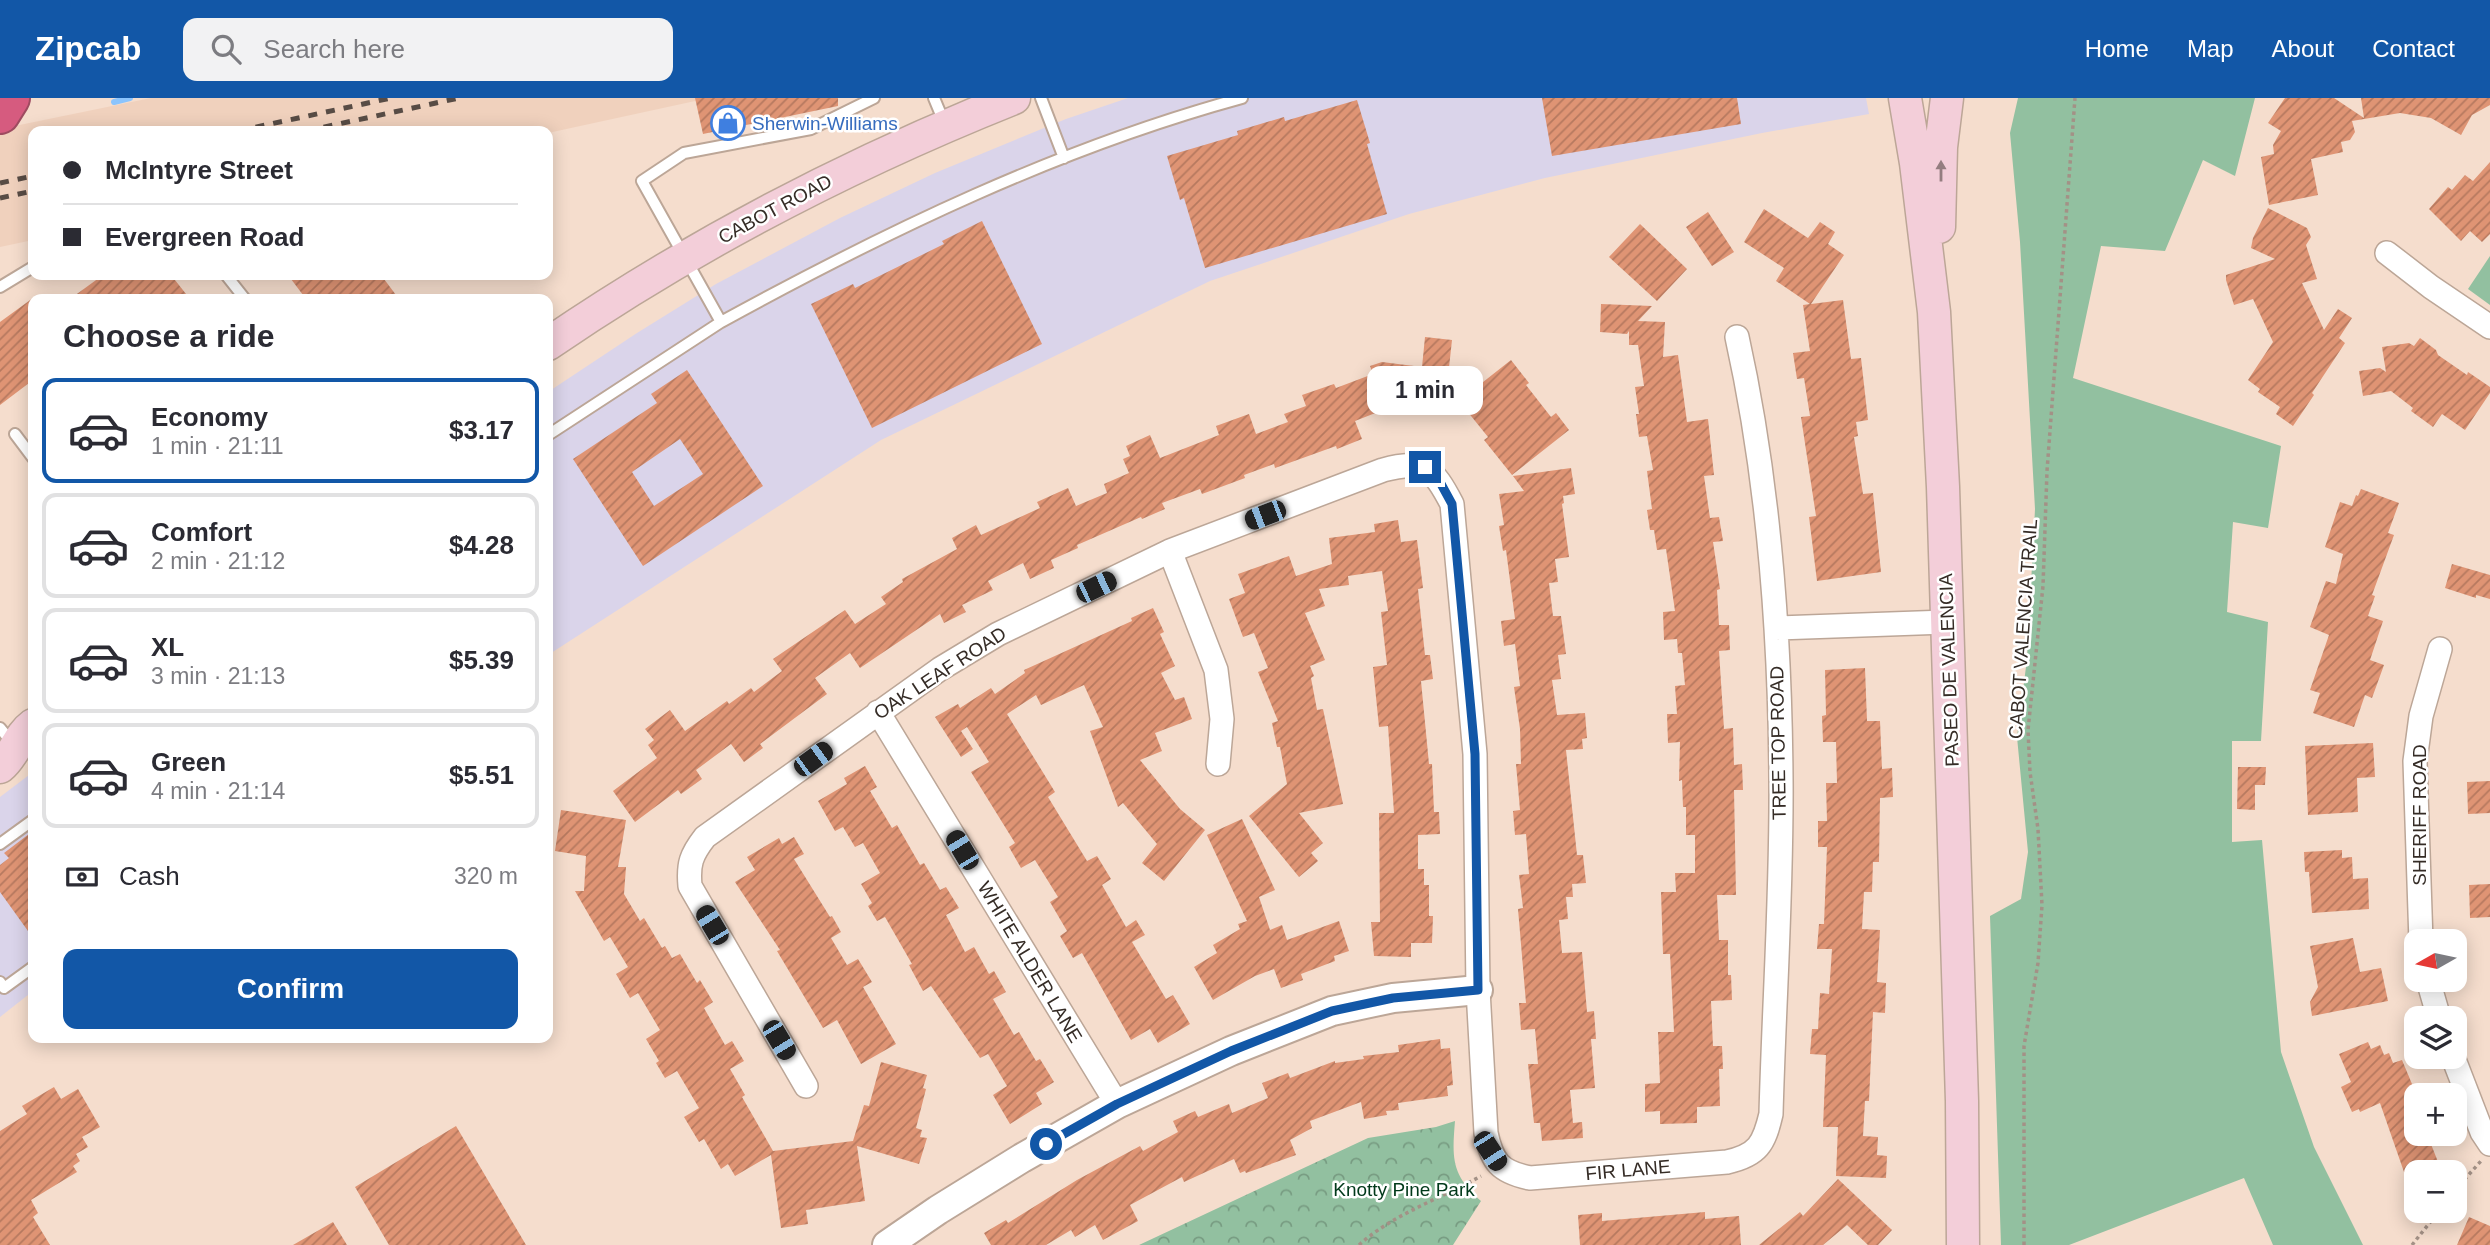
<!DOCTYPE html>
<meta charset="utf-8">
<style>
body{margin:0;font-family:Helvetica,sans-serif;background:#f2f2f3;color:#2b2b33;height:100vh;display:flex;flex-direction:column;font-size:26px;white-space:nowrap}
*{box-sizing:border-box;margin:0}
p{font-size:23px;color:#7c7c81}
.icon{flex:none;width:38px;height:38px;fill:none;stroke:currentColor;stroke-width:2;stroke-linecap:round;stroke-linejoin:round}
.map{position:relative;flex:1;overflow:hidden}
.panel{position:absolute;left:28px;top:196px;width:525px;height:749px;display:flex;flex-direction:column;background:#fff;border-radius:14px;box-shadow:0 4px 18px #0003}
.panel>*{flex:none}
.guide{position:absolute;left:28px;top:28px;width:525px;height:154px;border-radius:14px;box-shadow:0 4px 18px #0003;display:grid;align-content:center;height:154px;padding:0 35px;background:#fff}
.needle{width:46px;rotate:261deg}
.buttons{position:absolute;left:2404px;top:831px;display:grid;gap:14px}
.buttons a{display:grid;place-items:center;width:63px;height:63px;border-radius:14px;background:#fff;box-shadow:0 4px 18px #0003;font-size:35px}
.end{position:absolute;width:32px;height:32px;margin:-16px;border:9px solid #1257a7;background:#fff;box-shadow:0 0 0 4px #fff}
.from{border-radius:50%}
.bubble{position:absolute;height:49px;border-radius:14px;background:#fff;box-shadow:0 4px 18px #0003;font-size:23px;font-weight:800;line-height:49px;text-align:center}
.car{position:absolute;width:21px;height:42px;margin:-21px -10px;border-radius:9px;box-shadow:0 0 5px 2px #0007;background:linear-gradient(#222 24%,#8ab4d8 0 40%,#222 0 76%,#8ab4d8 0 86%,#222 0)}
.guide b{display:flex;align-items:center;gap:24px;height:66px;font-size:26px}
.guide b+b{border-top:2px solid #e1e1e2}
.guide i{width:18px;height:18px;background:#2b2b33}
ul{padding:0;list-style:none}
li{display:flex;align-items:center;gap:21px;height:105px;margin:0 14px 10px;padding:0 21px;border:4px solid #e1e1e2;border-radius:14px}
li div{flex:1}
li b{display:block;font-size:26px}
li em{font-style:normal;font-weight:800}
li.current{border-color:#1257a7}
li>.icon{width:63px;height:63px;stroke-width:1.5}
h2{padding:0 35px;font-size:32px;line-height:84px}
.pay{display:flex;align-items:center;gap:18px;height:77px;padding:0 35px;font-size:26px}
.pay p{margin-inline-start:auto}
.cta{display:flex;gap:14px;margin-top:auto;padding:14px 35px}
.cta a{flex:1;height:80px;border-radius:14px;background:#1257a7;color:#fff;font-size:28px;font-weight:800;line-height:80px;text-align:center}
header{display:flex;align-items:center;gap:42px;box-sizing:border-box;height:98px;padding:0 35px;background:#1257a7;color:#fff}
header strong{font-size:33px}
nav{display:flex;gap:38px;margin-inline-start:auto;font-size:24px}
.search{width:490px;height:63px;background:#f2f2f3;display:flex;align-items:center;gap:18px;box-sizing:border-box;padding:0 24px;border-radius:14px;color:#7c7c81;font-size:26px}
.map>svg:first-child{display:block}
</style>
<header>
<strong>Zipcab</strong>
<div class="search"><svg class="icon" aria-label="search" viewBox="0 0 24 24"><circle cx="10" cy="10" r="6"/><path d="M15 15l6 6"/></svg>Search here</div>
<nav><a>Home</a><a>Map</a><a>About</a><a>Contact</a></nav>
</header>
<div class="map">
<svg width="2490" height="1147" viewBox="0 0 2490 1147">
<defs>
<pattern id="park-crowns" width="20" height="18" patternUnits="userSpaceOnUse" patternTransform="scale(1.75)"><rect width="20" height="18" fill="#92c0a0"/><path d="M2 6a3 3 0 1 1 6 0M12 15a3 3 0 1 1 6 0" fill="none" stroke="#789c82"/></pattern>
<pattern id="building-hatch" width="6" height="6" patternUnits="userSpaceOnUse" patternTransform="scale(1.75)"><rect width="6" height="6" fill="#df9474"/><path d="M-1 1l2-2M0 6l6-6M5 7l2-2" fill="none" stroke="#b6795f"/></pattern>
</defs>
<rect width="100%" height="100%" fill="#f5ddcd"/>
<path fill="#dad4ea" d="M1128,0H1866L1869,16L1762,35L1545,80L1409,116L1210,183L881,342L548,557V294L637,235L716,186L840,120L935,75L1066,21Z
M33,674V893L0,919V699Z"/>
<path fill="#f0d1bd" d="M151,0H709L548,35V33H33V142L0,149V31Z"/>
<path fill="#92c0a0" d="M2018,0H2255L2235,78L2203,62L2165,153L2101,148L2073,280L2281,348L2268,430L2233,424L2227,514L2268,524L2261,643H2232V744L2262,742L2281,954L2314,1049L2363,1147H2273L2244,1080L2069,1147H2001L1990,818L2021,801L2028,754L2017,639L2027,561L2035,411L2020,144L2010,35Z
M2490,158V207L2468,191Z"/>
<path fill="url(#park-crowns)" d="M1455,1023C1452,1060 1451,1077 1481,1103L1453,1147H1139L1368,1040L1436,1029Z"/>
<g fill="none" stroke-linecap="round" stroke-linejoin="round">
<path stroke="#8bc4fd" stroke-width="6" d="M114,4L130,0"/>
</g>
<path fill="url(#building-hatch)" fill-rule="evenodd" d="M695,0H838V8L703,36Z
M1542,0H1737L1741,26L1552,58Z
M2285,0H2334L2364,20L2361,0H2490V7L2472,17L2461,37L2431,20L2400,15L2352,23L2355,34L2350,42L2341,44L2343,54L2311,61L2318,97L2269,107L2261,59L2274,56L2273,47L2281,33L2268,25Z
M1357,2L1370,45L1367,46L1387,116L1205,170L1184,100L1180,102L1167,58L1238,37L1237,33L1284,19L1285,23Z
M2490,64V136L2482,144L2470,133L2461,143L2429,111L2448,89L2452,92L2465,77L2473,83Z
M2268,110L2307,130L2311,139L2306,147L2317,181L2302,185L2324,232L2338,211L2352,220L2339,240L2345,245L2312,295L2314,297L2293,328L2276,316L2280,309L2258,294L2260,291L2248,282L2273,244L2253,201L2234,207L2226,182V177L2275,161L2251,150L2253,140Z
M1764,111L1808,140L1820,124L1835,134L1828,146L1844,157L1811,206L1843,202L1851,261L1861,260L1868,322L1856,324L1858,338L1854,339L1863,396L1873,395L1881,474L1817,483L1809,419L1816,418L1801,319L1810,318L1804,280L1797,281L1793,255L1810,253L1803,207L1810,206L1776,183L1784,170L1744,144Z
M1708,114L1734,154L1712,168L1686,129Z
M982,123L1042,246L872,330L811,206L853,186L855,190L944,146L942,143Z
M1640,126L1687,171L1657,203L1609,159Z
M103,177H171L190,201H70Z
M288,177H381L399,201H306Z
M33,200V282L0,307V224Z
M1601,206L1652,208L1638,223L1665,224L1663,259L1678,257L1687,324L1708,321L1714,377L1704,378L1710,420L1719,419L1723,443L1713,444L1720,491L1717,492L1719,527H1729L1730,552L1719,553L1724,631L1733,630L1734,667L1742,666L1743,692H1734L1736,797H1717L1719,842H1728V877H1731L1732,902L1711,903L1713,948H1722L1723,971H1719L1720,1008L1697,1009V1025L1660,1026V1013L1645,1014V986L1660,985L1658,934H1674L1670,856H1663L1661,794H1676L1675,775H1695V737H1686V709H1683L1682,682L1679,683L1680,644L1668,645L1667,616H1677L1675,588L1685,587L1682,555H1678L1677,541L1664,542L1663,514L1675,513L1666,451L1657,452L1654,432H1650L1647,412L1652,411L1647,373L1653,372L1647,338L1639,339L1636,316H1639L1635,289L1644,288L1638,247H1629V233L1627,236L1600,234Z
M1425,239L1452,242L1446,297L1432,295L1431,305L1378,298L1383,312L1355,323L1362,341L1337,351L1336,348L1275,370L1274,366L1244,377L1245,380L1202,396L1200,391L1162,405L1165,411L1142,421L1141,419L1077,447L1078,450L1051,462L1054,470L1030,481L1023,465L988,483L993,492L962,507L966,514L944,525L940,516L860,570L850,555L815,580L827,596L760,646L763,650L744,664L731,646L696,672L702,681L681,696L678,692L635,724L613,693L657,660L648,647L654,642L645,631L670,612L685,633L727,603L729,606L751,590L754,594L782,573L773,561L845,512L855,526L886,506L881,499L903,484L902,481L957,451L952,440L976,427L981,437L1040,410L1037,404L1068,390L1076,408L1107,395L1104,386L1129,375L1123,361L1130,358L1126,348L1150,337L1160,360L1219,337L1216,328L1249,316L1256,336L1288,324L1284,316L1306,308L1302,297L1334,286L1336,290L1373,276L1370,268L1382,264L1422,269Z
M2420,240L2436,252L2438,257L2467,277L2468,274L2490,289V295L2465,332L2442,316L2433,329L2411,313L2413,310L2391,293L2363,298L2359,273L2380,270L2386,274L2382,249L2409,245L2414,248Z
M1511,262L1529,285L1526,287L1551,319L1556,315L1569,332L1512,377L1484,342L1488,339L1459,303Z
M687,272L763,388L643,468L573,361L657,305L651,296ZM680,341L703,376L654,408L632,374Z
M1571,370L1575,396L1563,398L1564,405L1562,406L1569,459L1555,461L1558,484L1549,485L1553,518H1561L1566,556L1558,557L1561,581L1552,582L1557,617L1585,615L1587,640L1582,641L1583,651L1566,652L1577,757H1583L1586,785L1572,786L1573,799H1566L1568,821L1559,822L1562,855L1582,854L1587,914L1594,913L1596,941H1591L1595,990L1570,992L1573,1025L1582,1024L1583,1040L1542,1043L1540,1025H1534L1528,966H1538L1535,931L1521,932L1519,905H1526L1518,811L1523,810L1519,777L1529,776L1526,736L1515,737L1513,713L1520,712L1516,666H1521L1520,631L1514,589L1520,588L1515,546L1504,548L1501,523L1515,521L1506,452L1503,453L1499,428L1504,427L1499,396L1524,393L1513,378Z
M2361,391L2399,405L2388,435L2394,437L2372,497L2375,498L2368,518L2383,523L2370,562L2384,567L2372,600L2365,597L2354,629L2313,615L2320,595L2310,592L2329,537L2310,529L2326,483L2336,486L2343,456L2325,449L2340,404L2352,408L2356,397L2358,398Z
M1398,422L1401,444L1417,442L1423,490L1418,491L1425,557H1430L1433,581L1421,583L1429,666H1432L1434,714H1439L1440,736L1418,737V771H1424V787H1429V818H1433L1432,845H1411V859L1374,858L1371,824H1380L1379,715H1394L1388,628L1379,629L1373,569L1387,567L1381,514L1388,513L1382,473L1348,478L1349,487L1319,491L1325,508L1305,515L1325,562L1310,568L1314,578L1311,580L1317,612L1323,611L1343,706L1299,715L1323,745L1311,755L1318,763L1299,779L1249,718L1287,686L1280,649H1277L1272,625L1278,623L1258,574L1268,570L1254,535L1243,539L1229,501L1245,495L1238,476L1289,458L1296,478L1332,466L1329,440L1375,434L1374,426Z
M2452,466L2490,477V501L2476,497V500L2445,490Z
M1153,510L1164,534L1160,536L1175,568L1161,575L1175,602L1184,599L1192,621L1155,635L1162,653L1140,662L1180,711L1205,732L1164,783L1142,765L1157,746L1123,705L1118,709L1090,633L1103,629L1084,587L1041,607L1036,597L1007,616L1055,694L1048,699L1087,763L1097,758L1111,781L1102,787L1126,829L1136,822L1145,837L1132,844L1166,901L1173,897L1190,926L1158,945L1150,931L1131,942L1082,855L1073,860L1060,838L1067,833L1050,804L1058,799L1035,762L1021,770L1009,749L1015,745L971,674L989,664L967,629L961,633L973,651L961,659L935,619L958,606L960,610L991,590L995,596L1025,575L1024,572L1132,523L1131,520Z
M1865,570L1867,623H1880L1882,671L1892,670L1893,699L1880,700L1879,764H1873L1872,794H1864L1862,831L1880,832L1877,884L1886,885L1885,915L1873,914L1869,1003H1865L1863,1038L1878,1039L1877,1057L1887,1058L1886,1080L1836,1078L1838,1029H1823L1826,957L1810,956L1812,931H1818L1820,895L1829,896L1832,851H1817L1819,826H1824L1827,749H1818V723H1827L1826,685H1837L1836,644H1823L1822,618L1826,617L1825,572Z
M2373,645L2375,679L2357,680L2358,714L2308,717L2305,648Z
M865,668L877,689L870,693L892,730L897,727L920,767L924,765L940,792L946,789L959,810L946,817L965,854L974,849L989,876L994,873L1006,894L993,901L1014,937L1019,934L1036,963L1040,961L1054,984L1036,995L1042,1006L1010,1026L993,997L1007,988L988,956L980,960L931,888L923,893L909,867L912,866L885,819L877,823L868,808L872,805L861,786L880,775L863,745L855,749L843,729L835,733L818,703L847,686L844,680Z
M2238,669H2266L2265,687H2255V712L2237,711Z
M2490,683V715L2468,716L2467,684Z
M561,712L626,722L618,769H626L624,796L640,823L644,820L662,850L665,848L672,860L680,856L697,885L700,882L713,904L704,910L725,947L732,943L744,963L730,971L745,997L742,999L773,1053L853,1043L864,1007L869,1008L881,964L927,977L923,990L926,991L916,1030L922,1032L920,1039L927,1040L919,1066L857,1048L865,1103L806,1112L808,1126L781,1130L771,1057L735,1078L728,1066L721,1071L704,1041L699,1044L684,1019L699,1010L677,973L665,980L656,965L659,963L646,941L660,932L638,895L630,900L616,876L628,869L610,839L604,843L575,793H584L586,758L555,753Z
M1242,721L1275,792L1259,799L1270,832L1282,827L1287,842L1339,823L1349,853L1334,858L1335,863L1301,876L1303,882L1281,890L1274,871L1255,878L1213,902L1194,869L1217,855L1213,847L1240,831L1238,826L1247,823L1207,737Z
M33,733V840L0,794V767L9,760L4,755Z
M794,739L804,756L794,761L830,819L832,818L841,834L831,840L847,867L858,861L872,884L863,889L896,946L861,966L837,922L823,930L777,853L780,852L735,784L755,772L747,759L779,740L782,746Z
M2342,752V760L2352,759L2353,781L2368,780L2369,811L2312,815L2309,774H2305L2304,754Z
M2490,786V819L2470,820L2469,787Z
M2353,840L2360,874L2381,870L2388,903L2312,918L2310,904L2318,889L2310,848Z
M1440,941L1441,951L1450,950L1453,987L1447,988L1448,998L1398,1005L1399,1012L1386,1013L1387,1017L1364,1021L1361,1004L1310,1023L1312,1030L1290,1042L1296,1057L1246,1075L1245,1073L1240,1075L1234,1061L1184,1084L1182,1079L1130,1107L1138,1123L1103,1142L1095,1127L1075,1139L1071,1132L1046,1147H991L984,1135L1006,1122L1008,1125L1077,1082L1140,1048L1143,1053L1178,1034L1173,1023L1195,1013L1198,1019L1229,1006L1232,1015L1268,1000L1262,985L1288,975L1290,980L1335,963V965L1364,961L1363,958L1399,954L1398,947Z
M2368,944L2371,951L2380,947L2384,957L2389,955L2393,965L2402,962L2417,998V1036H2427L2442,1074H2404L2380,1005L2360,1014L2359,1011L2352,1014L2341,989L2351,984L2339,956Z
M54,989L61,1001L78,991L100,1029L82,1039L88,1049L76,1056L80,1063L73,1068L77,1074L31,1102L38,1115L33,1119L50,1147H0V1033L27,1016L22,1008Z
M456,1028L526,1147H389L355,1089Z
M1838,1081L1892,1132L1878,1147H1868L1847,1127L1823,1147H1759L1800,1114L1803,1118Z
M1705,1114V1121L1739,1118L1741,1147H1580L1578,1117L1602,1115V1123Z
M2469,1119L2490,1128V1147H2457Z
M333,1124L347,1147H293Z"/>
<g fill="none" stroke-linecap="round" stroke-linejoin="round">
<g stroke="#bca697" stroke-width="14">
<path id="service" d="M934,0L944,24
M1041,0L1064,60
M226,177L245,201
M0,189L33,169
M721,224C887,133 1059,50 1242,0
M15,336L33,360
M548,337L721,224L642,83L684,55L811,31L874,0
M0,630L13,646
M0,746L33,722
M0,884L4,890L33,869"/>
</g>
<g stroke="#bca697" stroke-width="26">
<path id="minor" d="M2387,155L2431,189L2490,229
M1170,453L1216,572L1222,621L1218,666
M1776,530L1946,524
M878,614L1117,1006
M2421,844L2415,663L2421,618L2440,551
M2428,882L2439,920
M2453,959L2482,1034L2490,1046
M806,988L690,788C688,766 691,757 705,739L940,571L998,536L1170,453L1383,372C1425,361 1433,370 1452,406L1475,656L1478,892L1486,1035C1492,1064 1500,1074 1530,1080L1727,1064C1758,1057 1764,1046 1771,1016C1774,904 1782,793 1781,681C1780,534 1769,383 1737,239"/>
</g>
<g stroke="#bca697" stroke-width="32">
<path id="tertiary" d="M887,1147L938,1112L1022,1060L1117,1006L1231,953L1332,913L1393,900L1478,892"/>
</g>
<g stroke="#bca697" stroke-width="35">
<path id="secondary" d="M1905,0L1916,65L1934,214L1943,389L1962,1003L1963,1147
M1939,129L1941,49L1947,0
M548,246C693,147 851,65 1014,0
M0,669C14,658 18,638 33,627"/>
</g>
<g stroke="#9e4b60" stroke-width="42">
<path id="motorway" d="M0,16L10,0"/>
</g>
<path stroke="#a39186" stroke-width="3.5" stroke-dasharray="3.5 3.5" stroke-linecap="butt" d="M2455,1092L2481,1063
M1359,1147C1395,1115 1440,1101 1481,1078
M2024,1147V948L2038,865L2042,807L2038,731L2030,674L2028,632L2043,488L2047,373L2075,0
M2412,1147L2439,1113"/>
<use href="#service" stroke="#fff" stroke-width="10"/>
<use href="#minor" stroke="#fff" stroke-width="23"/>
<use href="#tertiary" stroke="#fff" stroke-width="28"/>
<use href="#secondary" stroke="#f3ced9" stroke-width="32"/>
<use href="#motorway" stroke="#d65b7f" stroke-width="38"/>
<path stroke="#584c45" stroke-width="5" stroke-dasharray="9 9" stroke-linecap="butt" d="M238,33L391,0
M306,33L459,0
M0,85L33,78
M0,100L33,93"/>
</g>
<defs><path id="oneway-solid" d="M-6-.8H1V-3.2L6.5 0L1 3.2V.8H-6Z" transform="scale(1.75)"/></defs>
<use fill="#947d80" href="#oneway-solid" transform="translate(1941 73) rotate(-90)"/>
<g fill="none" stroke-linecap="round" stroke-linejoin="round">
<path stroke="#1257a7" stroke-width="9" d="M1046,1046L1117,1006L1231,953L1332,913L1393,900L1478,892L1475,656L1452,406L1440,384L1425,369"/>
</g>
<defs>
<g id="shop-ring" transform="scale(1.75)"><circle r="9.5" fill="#fff" stroke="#3f7fe0" stroke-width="1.5"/><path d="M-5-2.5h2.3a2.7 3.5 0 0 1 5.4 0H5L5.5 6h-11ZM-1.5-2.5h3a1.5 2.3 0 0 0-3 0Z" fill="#3f7fe0"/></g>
</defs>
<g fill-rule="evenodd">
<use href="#shop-ring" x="728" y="25"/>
</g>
<g text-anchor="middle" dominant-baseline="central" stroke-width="5" stroke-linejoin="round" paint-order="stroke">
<g font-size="19" fill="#366cbe" stroke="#fff" text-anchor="start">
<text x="752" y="25">Sherwin-Williams</text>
</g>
<g font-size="19" fill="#352c26" stroke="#fff">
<text transform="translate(775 111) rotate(-28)">CABOT ROAD</text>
<text transform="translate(2023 531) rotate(-86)">CABOT VALENCIA TRAIL</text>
<text transform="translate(1949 572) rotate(-92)">PASEO DE VALENCIA</text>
<text transform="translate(940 575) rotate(-33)">OAK LEAF ROAD</text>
<text transform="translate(1778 645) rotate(-91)">TREE TOP ROAD</text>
<text transform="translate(2419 717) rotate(-90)">SHERIFF ROAD</text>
<text transform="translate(1030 864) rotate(59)">WHITE ALDER LANE</text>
<text transform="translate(1628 1072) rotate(-5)">FIR LANE</text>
</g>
<g font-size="19" fill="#00391a" stroke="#fff">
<text x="1404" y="1091">Knotty Pine Park</text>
</g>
</g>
</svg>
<div class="buttons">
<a><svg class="needle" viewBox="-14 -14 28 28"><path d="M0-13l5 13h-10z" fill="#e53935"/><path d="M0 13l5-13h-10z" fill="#7c7c81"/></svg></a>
<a><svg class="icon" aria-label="layers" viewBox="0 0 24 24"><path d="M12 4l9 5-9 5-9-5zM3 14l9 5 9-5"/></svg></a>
<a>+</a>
<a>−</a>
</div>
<i class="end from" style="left:1046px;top:1046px"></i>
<i class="end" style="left:1425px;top:369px"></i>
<div class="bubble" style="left:1367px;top:268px;width:116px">1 min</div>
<i class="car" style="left:1265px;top:417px;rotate:249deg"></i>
<i class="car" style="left:1096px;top:489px;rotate:64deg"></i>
<i class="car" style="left:813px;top:661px;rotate:54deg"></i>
<i class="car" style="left:962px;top:752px;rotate:329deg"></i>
<i class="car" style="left:712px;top:827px;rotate:329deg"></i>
<i class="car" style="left:779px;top:942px;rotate:149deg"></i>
<i class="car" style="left:1490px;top:1053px;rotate:147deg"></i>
<div class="guide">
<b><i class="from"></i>McIntyre Street</b>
<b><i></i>Evergreen Road</b>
</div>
<section class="panel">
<h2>Choose a ride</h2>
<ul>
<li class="current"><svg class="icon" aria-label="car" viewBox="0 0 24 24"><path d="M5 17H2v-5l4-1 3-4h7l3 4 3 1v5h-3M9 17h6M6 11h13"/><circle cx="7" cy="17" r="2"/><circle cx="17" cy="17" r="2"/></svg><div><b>Economy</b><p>1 min · 21:11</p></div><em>$3.17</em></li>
<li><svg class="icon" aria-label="car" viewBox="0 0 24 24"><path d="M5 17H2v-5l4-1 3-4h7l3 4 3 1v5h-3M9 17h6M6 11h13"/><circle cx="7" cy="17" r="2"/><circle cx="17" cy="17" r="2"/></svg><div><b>Comfort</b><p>2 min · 21:12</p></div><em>$4.28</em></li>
<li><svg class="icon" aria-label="car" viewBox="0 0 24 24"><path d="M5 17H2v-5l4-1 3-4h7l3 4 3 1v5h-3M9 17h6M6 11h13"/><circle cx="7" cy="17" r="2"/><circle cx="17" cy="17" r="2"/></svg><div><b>XL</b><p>3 min · 21:13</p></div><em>$5.39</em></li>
<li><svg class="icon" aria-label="car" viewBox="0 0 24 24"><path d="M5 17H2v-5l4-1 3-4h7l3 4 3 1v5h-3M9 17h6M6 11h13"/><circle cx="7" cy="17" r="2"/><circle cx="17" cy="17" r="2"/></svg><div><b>Green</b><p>4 min · 21:14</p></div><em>$5.51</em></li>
</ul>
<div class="pay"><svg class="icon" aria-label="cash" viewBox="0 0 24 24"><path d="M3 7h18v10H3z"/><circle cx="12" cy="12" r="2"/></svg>Cash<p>320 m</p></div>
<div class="cta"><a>Confirm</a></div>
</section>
</div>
